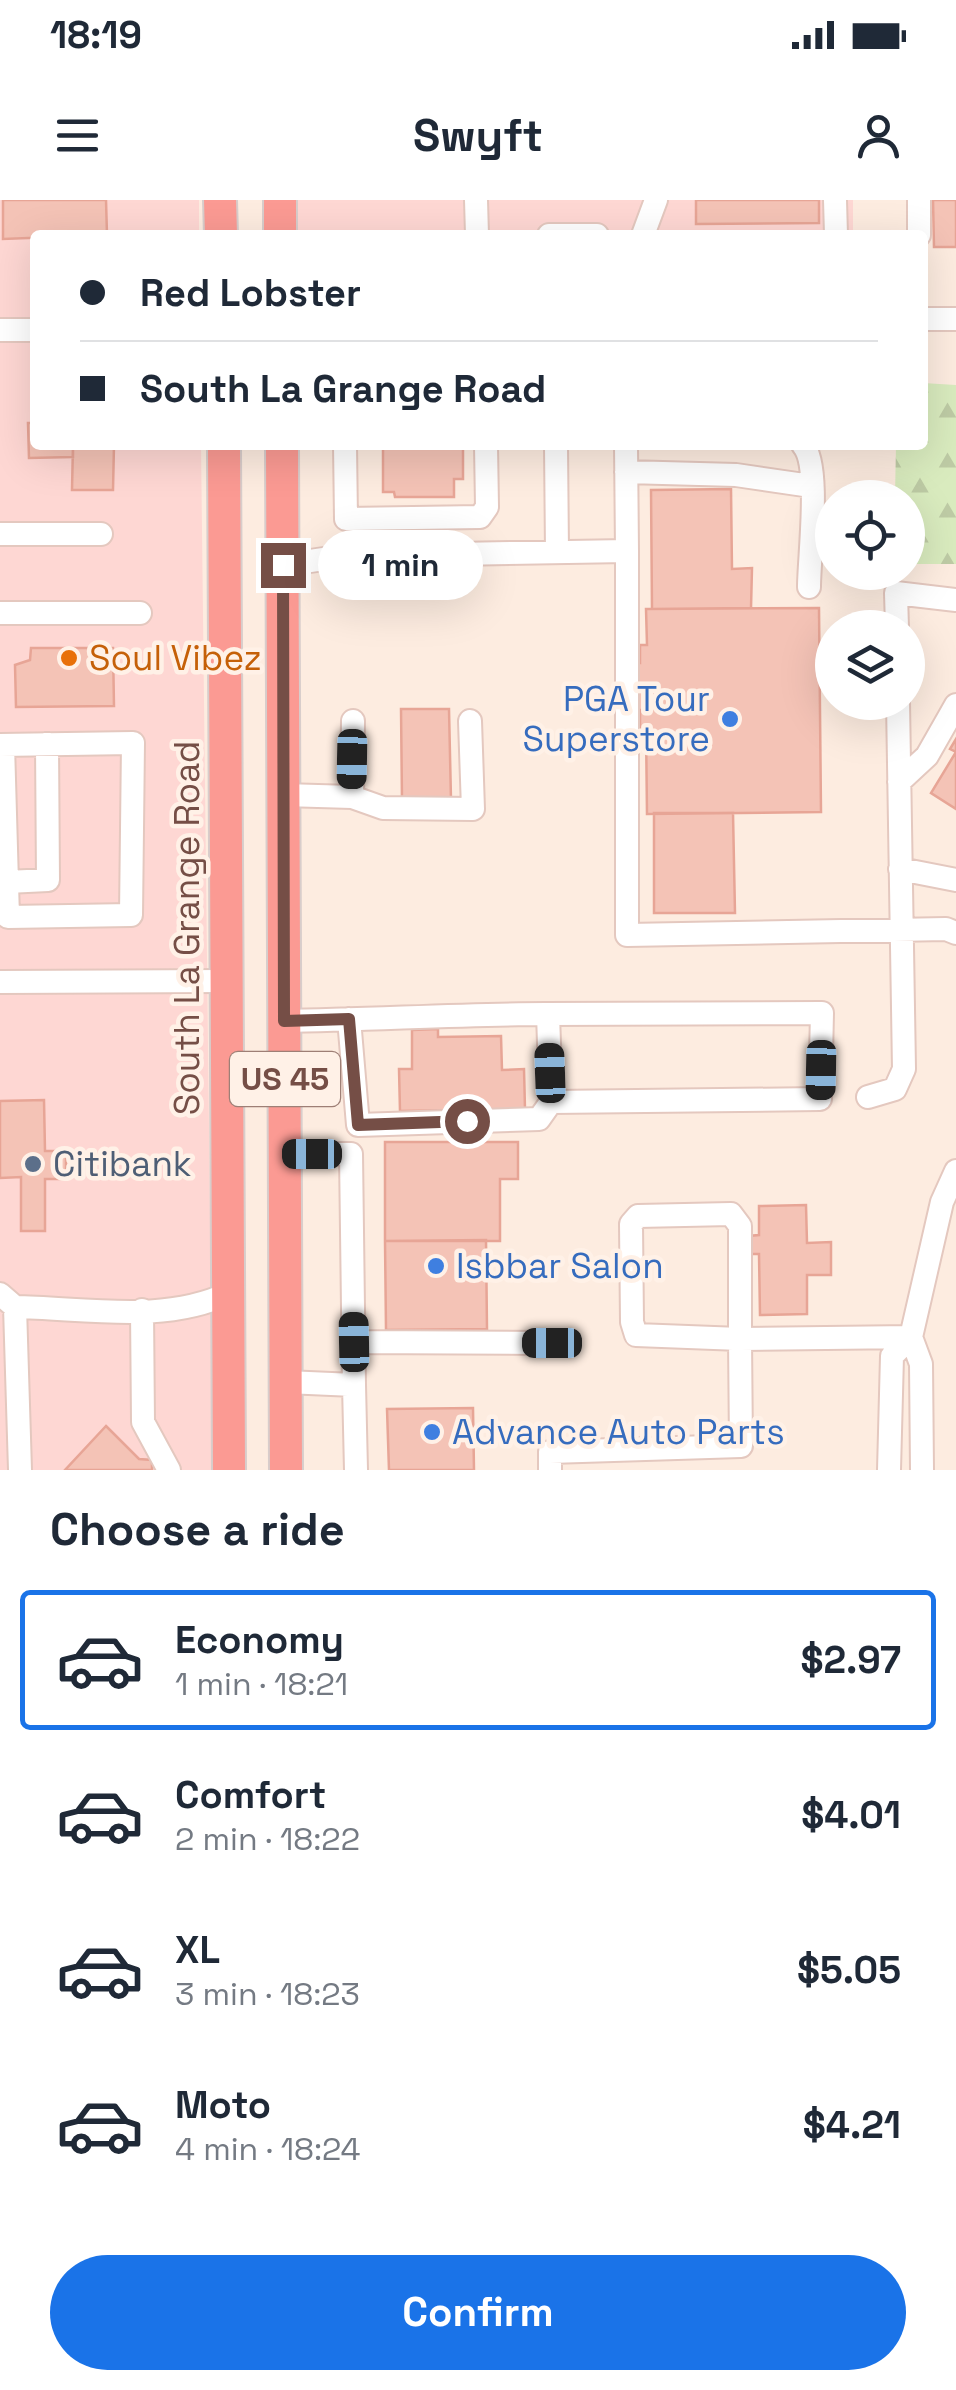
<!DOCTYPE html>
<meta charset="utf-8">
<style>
body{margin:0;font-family:"Space Grotesk",sans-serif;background:#f6f6f7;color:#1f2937;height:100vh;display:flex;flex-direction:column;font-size:38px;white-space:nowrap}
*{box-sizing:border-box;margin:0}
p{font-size:32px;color:#747a83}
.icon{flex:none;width:55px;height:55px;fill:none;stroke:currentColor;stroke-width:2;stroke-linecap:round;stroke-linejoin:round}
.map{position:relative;height:1270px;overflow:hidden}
.details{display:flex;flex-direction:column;background:#fff;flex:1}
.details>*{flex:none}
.top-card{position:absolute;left:30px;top:30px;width:898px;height:220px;border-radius:10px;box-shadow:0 10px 40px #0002;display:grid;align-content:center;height:220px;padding:0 50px;background:#fff}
.buttons{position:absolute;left:815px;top:280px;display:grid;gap:20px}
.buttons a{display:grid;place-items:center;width:110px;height:110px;border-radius:50%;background:#fff;box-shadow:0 10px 40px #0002;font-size:50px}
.end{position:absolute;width:45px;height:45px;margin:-22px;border:12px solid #754e46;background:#fff;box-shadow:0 0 0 5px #fff}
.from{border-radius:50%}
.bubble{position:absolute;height:70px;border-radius:35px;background:#fff;box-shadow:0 10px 40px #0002;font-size:32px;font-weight:600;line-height:70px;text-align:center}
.car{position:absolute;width:30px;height:60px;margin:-30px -15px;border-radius:12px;box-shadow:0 0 8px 2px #0007;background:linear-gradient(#222 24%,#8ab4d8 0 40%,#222 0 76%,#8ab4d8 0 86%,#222 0)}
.top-card b{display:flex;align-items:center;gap:35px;height:95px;font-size:38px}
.top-card b+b{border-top:2px solid #e0e1e3}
.top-card i{width:25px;height:25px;background:#1f2937}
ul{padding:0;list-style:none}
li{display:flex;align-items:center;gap:30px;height:140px;margin:0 20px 15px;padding:0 30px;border:5px solid transparent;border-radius:10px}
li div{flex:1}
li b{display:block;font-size:38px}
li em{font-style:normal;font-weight:600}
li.on{border-color:#1a73e8}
li>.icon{width:90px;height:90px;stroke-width:1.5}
h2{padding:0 50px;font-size:45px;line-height:120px}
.button{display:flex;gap:20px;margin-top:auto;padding:20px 50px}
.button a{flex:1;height:115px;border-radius:60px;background:#1a73e8;color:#fff;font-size:40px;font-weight:600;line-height:115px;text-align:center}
.status{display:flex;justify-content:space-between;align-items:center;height:70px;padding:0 50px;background:#fff;direction:ltr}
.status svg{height:28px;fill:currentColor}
header{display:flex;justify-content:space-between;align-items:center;height:130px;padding:0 50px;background:#fff;font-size:45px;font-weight:600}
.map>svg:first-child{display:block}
</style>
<div class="status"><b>18:19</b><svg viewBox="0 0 49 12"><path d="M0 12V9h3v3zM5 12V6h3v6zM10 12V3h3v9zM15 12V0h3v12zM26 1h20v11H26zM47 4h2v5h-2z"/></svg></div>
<header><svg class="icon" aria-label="menu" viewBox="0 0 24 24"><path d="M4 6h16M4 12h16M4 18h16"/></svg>Swyft<svg class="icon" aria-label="person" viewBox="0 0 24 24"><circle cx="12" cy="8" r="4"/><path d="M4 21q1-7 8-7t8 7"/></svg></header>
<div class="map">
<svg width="956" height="1270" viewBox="0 0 956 1270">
<defs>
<pattern id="forest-firs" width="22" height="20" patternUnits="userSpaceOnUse" patternTransform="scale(2.5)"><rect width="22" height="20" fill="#d9ebbe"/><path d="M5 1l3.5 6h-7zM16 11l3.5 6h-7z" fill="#becba5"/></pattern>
</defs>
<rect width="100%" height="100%" fill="#fdece0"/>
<path fill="#fed7d3" d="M0,0H199V35H35V245H201L213,1270H0Z
M285,0H853V35H285Z"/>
<path fill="url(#forest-firs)" d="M923,183L956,185V364H908V298L895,297L896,245H922Z"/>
<path fill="#f4c3b6" stroke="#e7a596" stroke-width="2.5" d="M3,0H106L107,35L3,39Z
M696,0H819V23L696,24Z
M933,0H956V47H934Z
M28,223H35V245H73V257L29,258Z
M73,245H114L113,290H72Z
M383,245H463V279H454V297H395L394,292H383Z
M731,289L732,369L752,368L751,408L652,409L651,290Z
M819,408L821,612L647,614L646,528H640V510H636L635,463H640V445H647L646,409Z
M31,448H113L114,506L16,507L15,465L30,460Z
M401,509H449L451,600L402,601Z
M956,539V609L931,593L956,552L950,549Z
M654,613H733L735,713H654Z
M438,829V837L501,836L502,870L524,869L525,909L400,911L399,869H412V830Z
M44,900L45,951H66V979H45V1031H21V977L0,978V901Z
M385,942H518V979H500V1041H385Z
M806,1005L807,1043L831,1042V1075H807V1114L760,1115L759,1054H749L748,1036L759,1035V1006Z
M486,1040L487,1129L386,1130L385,1041Z
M473,1208L474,1270H389L387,1209Z
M106,1226L139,1259L152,1260V1270H65Z"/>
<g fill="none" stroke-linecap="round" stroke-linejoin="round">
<g stroke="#e4c8bf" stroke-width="26">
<path id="minor" d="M476,0L477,35
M835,0L836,35
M919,0V35
M549,35H597
M643,35L656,0
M922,119H956
M0,130H35
M345,245L346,319L480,317L487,307L486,245
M556,245L557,352
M626,245L627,351
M803,245C821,265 809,357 809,387
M626,272L736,275L811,286
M0,334H101
M283,365L344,356L627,351V735L946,729L956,733
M0,413H140
M897,428L896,393L956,400
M0,545L133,543L131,715L8,717L3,545
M899,582L927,556L956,505
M284,595L352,597L353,521
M352,597L383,608L473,609L470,521
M900,669L956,680
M7,682L48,680L47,544
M0,782L227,781
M548,814L551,902
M284,821C371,820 459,814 546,814C638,814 730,814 822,813L820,899L551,902L539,919L358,925L349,819
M868,897L895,889L904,869L898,502
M285,954H351L354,1185
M731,1014L740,1026V1139L636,1135L632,1122L631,1024L638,1016Z
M0,1094L15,1107C85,1108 165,1124 229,1093
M15,1107L20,1270
M142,1110L143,1222L169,1270
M354,1142L552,1143
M286,1182L354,1185L356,1270
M550,1270V1252L741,1246L740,1139L911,1137
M889,1270L892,1156L911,1137
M922,1270L921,1164L911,1137L942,1002L956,971"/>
</g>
<g stroke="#d8cdcb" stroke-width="36">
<path id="highway" d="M220,0L221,35
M280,0V35
M224,245L229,1270
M282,245L286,1270"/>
</g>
<use href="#minor" stroke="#fff" stroke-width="22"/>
<use href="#highway" stroke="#fb9a93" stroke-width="32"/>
</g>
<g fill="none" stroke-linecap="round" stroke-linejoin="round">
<path stroke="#754e46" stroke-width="12" d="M283,365L284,821L349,819L358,925L467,921"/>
</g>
<circle fill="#e8710a" stroke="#fff1e7" stroke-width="4" cx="69" cy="458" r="10"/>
<g fill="#3f7fe0" stroke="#fff1e7" stroke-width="4">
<circle cx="730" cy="519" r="10"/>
<circle cx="436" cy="1066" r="10"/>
<circle cx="432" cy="1232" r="10"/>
</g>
<circle fill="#5c6f8a" stroke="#fff1e7" stroke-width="4" cx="33" cy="964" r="10"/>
<g text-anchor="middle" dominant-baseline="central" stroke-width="9" stroke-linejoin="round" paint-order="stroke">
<rect fill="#fff1e7" stroke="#9e7f76" stroke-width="2.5" x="230" y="852" width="110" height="54" rx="8"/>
<g font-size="32" font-weight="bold" fill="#754e46">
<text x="285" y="879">US 45</text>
</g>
<g font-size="35" fill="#c56008" stroke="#fff1e7" text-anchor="start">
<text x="89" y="458">Soul Vibez</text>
</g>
<g font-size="35" fill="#366cbe" stroke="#fff1e7" text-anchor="start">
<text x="710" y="499" text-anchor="end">PGA Tour<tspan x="710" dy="40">Superstore</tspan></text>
<text x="456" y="1066">Isbbar Salon</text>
<text x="452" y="1232">Advance Auto Parts</text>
</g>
<g font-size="35" fill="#754e46" stroke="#fff1e7">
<text transform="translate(187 728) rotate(-90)">South La Grange Road</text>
</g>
<g font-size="35" fill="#4e5e75" stroke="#fff1e7" text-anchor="start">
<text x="53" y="964">Citibank</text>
</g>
</g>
</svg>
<div class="buttons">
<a><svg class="icon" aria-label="locate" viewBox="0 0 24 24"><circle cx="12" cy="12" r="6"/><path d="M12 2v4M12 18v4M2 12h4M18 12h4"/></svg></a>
<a><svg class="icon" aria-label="layers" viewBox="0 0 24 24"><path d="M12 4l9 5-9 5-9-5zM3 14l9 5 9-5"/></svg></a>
</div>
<i class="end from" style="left:467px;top:921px"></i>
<i class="end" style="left:283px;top:365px"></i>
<div class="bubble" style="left:318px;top:330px;width:165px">1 min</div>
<i class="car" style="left:352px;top:559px;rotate:181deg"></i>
<i class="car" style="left:821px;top:870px;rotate:181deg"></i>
<i class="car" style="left:550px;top:873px;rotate:358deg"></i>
<i class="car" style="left:312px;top:954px;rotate:270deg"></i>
<i class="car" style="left:354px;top:1142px;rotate:359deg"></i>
<i class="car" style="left:552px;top:1143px;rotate:270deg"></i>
<div class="top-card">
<b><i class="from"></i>Red Lobster</b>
<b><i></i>South La Grange Road</b>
</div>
</div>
<section class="details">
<h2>Choose a ride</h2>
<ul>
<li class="on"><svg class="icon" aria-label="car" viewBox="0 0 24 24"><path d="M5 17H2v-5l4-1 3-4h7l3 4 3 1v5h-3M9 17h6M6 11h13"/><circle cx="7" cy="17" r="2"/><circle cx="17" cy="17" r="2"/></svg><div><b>Economy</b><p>1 min · 18:21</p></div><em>$2.97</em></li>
<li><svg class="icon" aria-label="car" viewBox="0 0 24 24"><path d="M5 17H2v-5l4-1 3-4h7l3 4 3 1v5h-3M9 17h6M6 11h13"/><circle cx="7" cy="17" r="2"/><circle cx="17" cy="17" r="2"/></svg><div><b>Comfort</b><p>2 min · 18:22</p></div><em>$4.01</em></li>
<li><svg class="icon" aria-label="car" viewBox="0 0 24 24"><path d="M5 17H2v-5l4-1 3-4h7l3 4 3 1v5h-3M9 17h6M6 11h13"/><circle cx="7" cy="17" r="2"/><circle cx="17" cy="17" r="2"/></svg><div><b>XL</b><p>3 min · 18:23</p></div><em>$5.05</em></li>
<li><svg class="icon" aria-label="car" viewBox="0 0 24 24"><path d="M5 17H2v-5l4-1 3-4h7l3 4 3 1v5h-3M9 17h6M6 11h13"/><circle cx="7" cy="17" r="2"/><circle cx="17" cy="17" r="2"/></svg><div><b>Moto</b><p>4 min · 18:24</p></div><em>$4.21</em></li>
</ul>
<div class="button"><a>Confirm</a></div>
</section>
